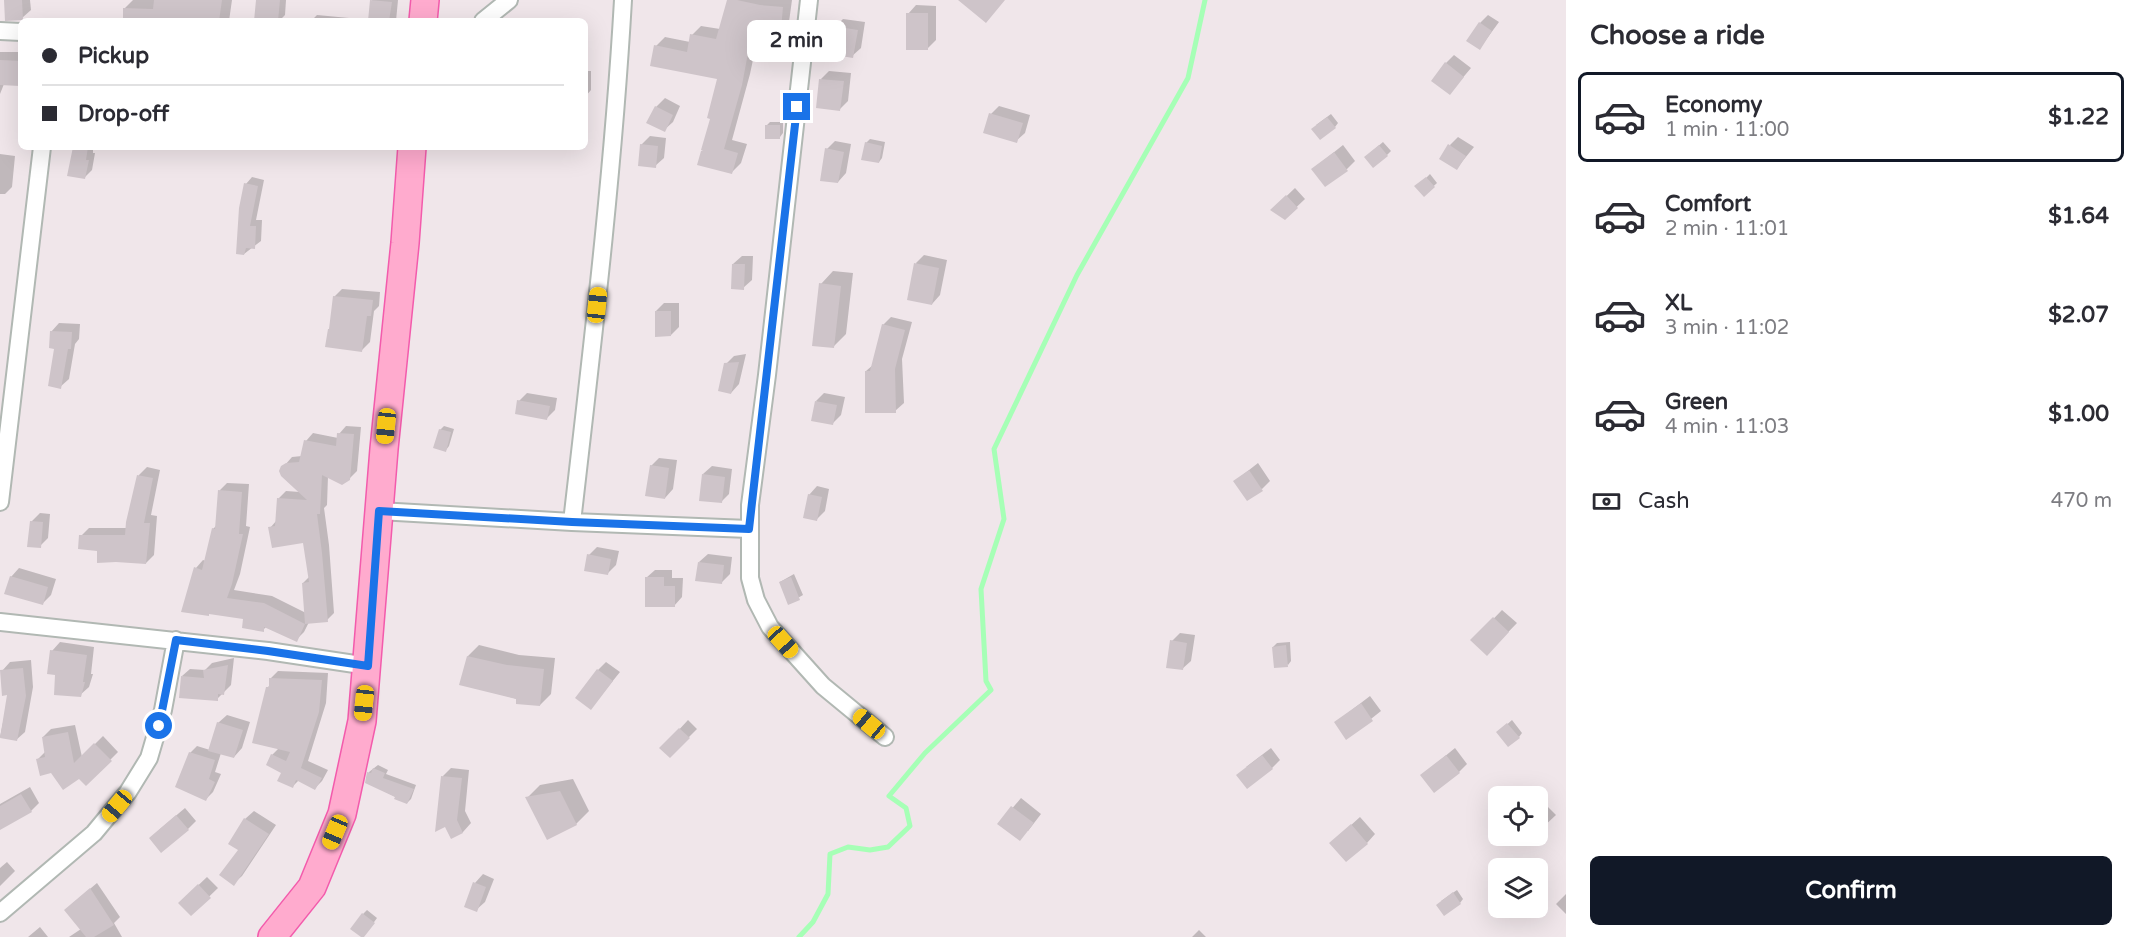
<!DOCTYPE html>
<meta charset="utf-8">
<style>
body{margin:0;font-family:"Varela Round",sans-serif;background:#f2f2f3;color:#2b2b33;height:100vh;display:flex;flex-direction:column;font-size:22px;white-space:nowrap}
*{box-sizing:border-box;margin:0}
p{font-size:20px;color:#7c7c81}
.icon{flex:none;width:33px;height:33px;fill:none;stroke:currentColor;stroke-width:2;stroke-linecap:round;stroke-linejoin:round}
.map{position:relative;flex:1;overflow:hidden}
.side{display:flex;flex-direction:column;background:#fff;width:570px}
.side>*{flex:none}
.top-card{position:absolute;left:18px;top:18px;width:570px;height:132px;border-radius:9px;box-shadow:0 6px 24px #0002;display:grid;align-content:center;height:132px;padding:0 24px;background:#fff}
.buttons{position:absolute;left:1488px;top:786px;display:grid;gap:12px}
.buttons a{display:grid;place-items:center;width:60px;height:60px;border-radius:9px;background:#fff;box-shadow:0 6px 24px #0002;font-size:30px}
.end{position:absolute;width:27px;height:27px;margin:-14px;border:8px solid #1a73e8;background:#fff;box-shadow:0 0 0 3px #fff}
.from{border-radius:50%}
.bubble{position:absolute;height:42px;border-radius:9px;background:#fff;box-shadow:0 6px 24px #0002;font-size:20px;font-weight:700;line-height:42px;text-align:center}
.car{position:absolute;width:18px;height:36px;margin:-18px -9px;border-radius:8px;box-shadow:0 0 4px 2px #0007;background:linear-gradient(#f5c518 24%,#345 0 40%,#f5c518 0 76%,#345 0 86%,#f5c518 0)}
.top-card b{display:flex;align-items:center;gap:21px;height:57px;font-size:22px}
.top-card b+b{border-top:2px solid #e1e1e2}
.top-card i{width:15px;height:15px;background:#2b2b33}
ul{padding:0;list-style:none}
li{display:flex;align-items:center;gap:18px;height:90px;margin:0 12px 9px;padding:0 12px;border:3px solid transparent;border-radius:9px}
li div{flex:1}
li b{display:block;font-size:22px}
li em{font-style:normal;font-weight:700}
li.selected{border-color:#111827}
li>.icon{width:54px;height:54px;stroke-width:1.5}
h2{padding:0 24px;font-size:27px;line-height:72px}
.pay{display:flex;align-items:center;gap:15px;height:66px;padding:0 24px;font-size:22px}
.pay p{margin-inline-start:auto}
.primary-button{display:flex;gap:12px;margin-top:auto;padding:12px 24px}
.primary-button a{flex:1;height:69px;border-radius:9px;background:#111827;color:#fff;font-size:24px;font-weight:700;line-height:69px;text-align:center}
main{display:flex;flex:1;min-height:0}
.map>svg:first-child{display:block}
</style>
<main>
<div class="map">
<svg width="1566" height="937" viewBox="0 0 1566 937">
<rect width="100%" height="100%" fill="#f0e6ea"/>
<path fill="#0003" d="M6,0H30L31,10L22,18Z
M133,0H232L229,21H124L125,8Z
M257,0H286L285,15L279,21H255Z
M372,0H398L396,21H369Z
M729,0H792L788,29L779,39L758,36L750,74L732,140L747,144L741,163L732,172L704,150L719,78L656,46L665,37L690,42L692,35L701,26L720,29Z
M916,5L936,6V40L928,48L908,14Z
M317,15L349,18L348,21H311Z
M1488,15L1499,22L1480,48V23Z
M843,19L865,22L861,48L852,56L835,27Z
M0,52H21V83L4,84L0,94Z
M1454,55L1471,68L1450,93L1446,63Z
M585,71H591V90L585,97Z
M829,71L851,73L848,101L840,109L821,79Z
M665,98L680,106L673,122L664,130L656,107Z
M999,106L1030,115L1025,133L1016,141L991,114Z
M1331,114L1338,123L1335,127L1316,125Z
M770,122H783V133L780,137L767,125Z
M650,136L666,138L664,158L655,166L641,145Z
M1458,137L1474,147L1457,168L1450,145Z
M870,139L885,142L882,158L879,162L866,143Z
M835,141L851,144L846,173L838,182L827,149Z
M1383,142L1391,151L1387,155L1370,153Z
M1343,145L1355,161L1347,169H1313Z
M73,147H93V153H95L92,170L84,178Z
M0,154L15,156L12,187L5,194H0Z
M1430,174L1437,183L1424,195L1417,187Z
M252,177L264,180L256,220H262L261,241L244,254L246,184Z
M1295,188L1305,199L1285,218L1272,210Z
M924,255L947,260L940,295L932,304L916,263Z
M742,256H753L752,280L743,288L733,264Z
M833,271L853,273L846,334L833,347L821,284Z
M342,289L380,292L379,306L374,311L370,342L362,350L334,297Z
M664,303H679V327L671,335L656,311Z
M891,317L912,322L902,359L904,403L895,411L866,371L873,365L883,325Z
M59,323L80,324L79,339L75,344L69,379L60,387L56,347L51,332Z
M746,354L739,384L731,393L726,364L734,356Z
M527,393L557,398L555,410L547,418L519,401Z
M824,393L845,397L841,415L833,423L816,401Z
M346,426L361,427L357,471L349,479L328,476L327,505L324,508L329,545L334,613L327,620L309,622L304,632L296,640L267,626L263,630L245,618L196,568L203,560L206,561L213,529L217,525L220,490L227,483L249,484L246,526L250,527L240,574L234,590L272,596L306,613L303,583L310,576L305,541L270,528L277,520L279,498L286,491L300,492L285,465L292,457L302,456L306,441L313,433L338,438L339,434Z
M444,426L454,429L449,446L446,450L440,430Z
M659,458L677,460L673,489L665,498L651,466Z
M1258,463L1270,481L1262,489L1235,481Z
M712,466L732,469L729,494L721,502L703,474Z
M147,467L160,470L151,515L157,516L154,555L146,563L81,536L89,528H127L139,475Z
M817,486L829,489L825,511L817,519L809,495Z
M40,513L50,514L48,538L40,546L31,522Z
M597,547L619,551L616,565L608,573L589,555Z
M708,554L732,557L730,574L721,583L699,562Z
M19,568L56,579L51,595L42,604L11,577Z
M655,570H672V578H683L682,597L674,606L646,578Z
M794,574L803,595L789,603L780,582Z
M1502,610L1517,623L1487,654L1473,640Z
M1180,633L1195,635L1191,661L1182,669L1172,641Z
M60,642L94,647L91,674H93L89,687L80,695L56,673L52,651Z
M1290,642L1291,661L1288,665L1273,647L1277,643Z
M479,645L519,655L555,658L551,694L540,705L461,684L468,656Z
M234,658L231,685L217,699L182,676L190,669L205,670L212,663Z
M31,660L33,687L25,732L16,740L0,737L9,694L2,671L10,662Z
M606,662L620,672L591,708L598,670Z
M278,671L328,673L326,703L308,761L328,770L322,781L315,788L299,780L293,786L272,755L279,748L267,688L270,685L271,678Z
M1370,696L1381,711L1347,738L1336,722Z
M227,715L250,722L242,748L234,757L221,753L215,772L221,774L213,792L206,799L190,753L197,746L210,750L218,723Z
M688,720L697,729L670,756L662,748Z
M1512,720L1522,733L1519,737L1502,729Z
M75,725L82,757L103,736L118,752L86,784L79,777L52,771L37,760L46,751L43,737L51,729Z
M1271,748L1280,760L1272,768L1246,767Z
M1455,748L1467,764L1459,772L1422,775Z
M378,765L388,770L386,774L416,785L411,799L407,803L367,782L369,772Z
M451,768L469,770L465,811L471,823L463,832L452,837L443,776Z
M573,779L589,811L576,824L527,798L540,785Z
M30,787L39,803L31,811L0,825V804Z
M1021,798L1041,814L1028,831L999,824Z
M1548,807L1556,815L1541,829L1538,826V818Z
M185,808L196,821L188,829L159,830Z
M254,811L276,825L242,876L233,884L245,819Z
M1360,817L1375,834L1367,843L1340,835Z
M7,862L15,871L0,886V868Z
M483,874L494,879L485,902L476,910L475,883Z
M207,877L218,888L191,914L188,895Z
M97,883L120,917L114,923L122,937H69L81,929L72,904Z
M1457,890L1463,899L1460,903L1441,901Z
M1566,894V914L1556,904Z
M367,910L377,918L366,933L363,914Z
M40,927L48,937H28Z
M1199,930L1206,937H1192Z"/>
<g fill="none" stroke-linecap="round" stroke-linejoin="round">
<path stroke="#a6ffb6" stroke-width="5" d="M799,937L813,922L828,894L830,854L848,847L870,850L888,847L910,826L906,808L889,796L925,753L991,690L986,681L981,589L1004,519L994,449L1077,275L1188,78L1205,0"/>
</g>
<path fill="#cec4c9" d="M4,0H22L23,20L5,21Z
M154,0H222L219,21H123V8L153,9Z
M256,0H280L278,21H254Z
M370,0L392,2L389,21H368Z
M727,0H737L760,5L783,7L780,40L751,37L742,85L724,149L738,153L732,174L697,165L701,151H703L701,150L710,119L707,118L717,79L650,66L654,45L687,52L690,34L716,39Z
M958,0H1005L986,23Z
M906,13H928V50H906Z
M1479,22L1492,31L1480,50L1466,41Z
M833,26L858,30L853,58L829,54Z
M0,60L21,61L20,86L0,85Z
M1445,62L1464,77L1450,95L1431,81Z
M819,79L844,81L840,111L816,108Z
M655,106L673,115L665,132L646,123Z
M989,113L1023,123L1017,143L983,133Z
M1327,117L1336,128L1320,140L1311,129Z
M765,125H780V139H765Z
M865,142L882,146L879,163L861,160Z
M640,144L658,146L656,168L638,166Z
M1448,144L1466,156L1457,170L1439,159Z
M1379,145L1388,156L1373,168L1364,157Z
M73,147H88L86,160H89L85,179L67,176Z
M825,148L844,152L838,183L820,181Z
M1334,152L1348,171L1325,187L1311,169Z
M1426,177L1435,187L1424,197L1414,186Z
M244,183L258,186L250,226H256L255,249L246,248L244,255L236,254L239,208Z
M1286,195L1298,208L1285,220L1270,210Z
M914,263L939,268L932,305L907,300Z
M732,264H745L744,290L731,289Z
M819,283L841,286L834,348L812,346Z
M333,296L373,300L371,316H367L362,352L325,347L328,329H329Z
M655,311H671V336L655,337Z
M882,324L905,330L895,369L896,413H865V371H870Z
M50,331L72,332L71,349H68L61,389L48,386L54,349L49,348Z
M739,362L731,394L718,391L724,363Z
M517,400L550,406L547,420L515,414Z
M815,401L837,405L833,425L811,421Z
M439,429L451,432L446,452L433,448Z
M337,433L354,434L350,480L342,485L322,475L320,514H317L322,553L328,622L305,624L302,583L309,582L303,543L272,548L268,527L275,526L277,498L307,500L281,476L279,471L281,466L286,463L299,462L304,440L336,446Z
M650,465L669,468L665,499L645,496Z
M1249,470L1263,491L1247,501L1233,481Z
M702,474L725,477L722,503L699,501Z
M137,475L153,478L144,523H150L146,564L116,562L97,563V551L78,549L79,535H125L126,522Z
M218,490L242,492L239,534H243L232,584L227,598L264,603L305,624L297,642L264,627V632L242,628L243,619L209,614V616L181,612L194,567L202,570L212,528L215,529Z
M808,494L822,497L817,521L803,518Z
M30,521L43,522L41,548L27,547Z
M587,554L611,559L608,575L584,571Z
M698,562L724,565L722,584L695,581Z
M10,576L48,587L43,605L4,594Z
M645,577H664V586H675V607H645Z
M791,577L800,600L788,605L779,582Z
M1493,617L1509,632L1487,656L1470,640Z
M1170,640L1187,643L1183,670L1166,668Z
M1286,645L1288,667L1274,668L1272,647Z
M50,650L87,655L83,682H85L81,697L54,695L55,675L47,674Z
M467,656L507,665L544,669L540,706L516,704V699L459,685Z
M228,665L224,695L218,694V701L179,698L181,676L204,678L203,670Z
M23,668L26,696L17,741L0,738L7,695L2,696L0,670Z
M597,669L613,681L591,710L575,698Z
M269,678L322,680L319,712L301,768L322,778L315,790L296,780L293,788L277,781L281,773L266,765L271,754L286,761L290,752L252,743L266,687H269Z
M1361,703L1373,721L1346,740L1334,722Z
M217,722L243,730L234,758L208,751Z
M1507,723L1520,738L1508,747L1496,732Z
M679,728L690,738L670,758L659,748Z
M68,732L74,763L94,743L112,761L86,786L79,779L63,790L51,773L40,776L36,759L45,757L42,737Z
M189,752L215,760L209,779L215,782L206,801L175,787Z
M1262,755L1273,769L1247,789L1236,775Z
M1446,755L1460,773L1434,793L1420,775Z
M373,768L385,773L383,778L414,789L407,804L394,799L395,797L365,783L367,772L371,773Z
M441,776L462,778L457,820L463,833L451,839L445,827L435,832Z
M560,791L577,825L547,840L525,797Z
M21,794L32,812L0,830V806Z
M1011,806L1034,823L1020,841L997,824Z
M176,815L189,830L161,853L149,838Z
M244,818L269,834L234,886L219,875L238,850L228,844Z
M1351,824L1368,844L1346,862L1329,843Z
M473,882L486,887L477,912L464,907Z
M198,884L211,898L191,916L178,903Z
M90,888L114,925L94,937H86L64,910Z
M1453,892L1461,904L1444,916L1436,905Z
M362,913L375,923L364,937H361L350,929Z"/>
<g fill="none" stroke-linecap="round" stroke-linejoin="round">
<g stroke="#b1b8b3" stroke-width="20">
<path id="street" d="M809,0L767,375L750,505V578L756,600L770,627L823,686L885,737
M483,21L509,0
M0,31L21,32
M0,502L42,147
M379,511L572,522L749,529
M572,522C592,348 613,175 623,0
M0,622L268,651L368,666
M0,913L94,833L128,792L149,758L163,710L176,640"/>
</g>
<g stroke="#f35bac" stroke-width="30">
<path id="primary" d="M423,21L425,0
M272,937L312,887L342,814L362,721L384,449L405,243L412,147"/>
</g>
<use href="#street" stroke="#fff" stroke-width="16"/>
<use href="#primary" stroke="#ffabce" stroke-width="27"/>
</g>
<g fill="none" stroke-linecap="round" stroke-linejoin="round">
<path stroke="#1a73e8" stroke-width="8" d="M159,726L176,640L268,651L368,666L379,511L572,522L749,529L797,107"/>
</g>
</svg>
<div class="buttons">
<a><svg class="icon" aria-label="locate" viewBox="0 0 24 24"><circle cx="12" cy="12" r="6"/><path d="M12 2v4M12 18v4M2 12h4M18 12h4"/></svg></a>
<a><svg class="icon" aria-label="layers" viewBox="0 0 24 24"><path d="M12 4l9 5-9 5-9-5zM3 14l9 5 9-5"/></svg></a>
</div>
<i class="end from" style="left:159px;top:726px"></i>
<i class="end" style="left:797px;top:107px"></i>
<div class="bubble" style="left:747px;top:20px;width:99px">2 min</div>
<i class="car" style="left:597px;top:305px;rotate:6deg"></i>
<i class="car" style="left:386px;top:426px;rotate:186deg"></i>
<i class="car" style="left:783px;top:642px;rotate:138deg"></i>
<i class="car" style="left:364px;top:703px;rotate:186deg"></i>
<i class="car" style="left:869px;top:724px;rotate:310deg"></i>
<i class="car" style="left:117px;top:806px;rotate:220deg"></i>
<i class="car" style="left:335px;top:832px;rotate:203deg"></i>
<div class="top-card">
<b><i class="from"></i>Pickup</b>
<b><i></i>Drop-off</b>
</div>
</div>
<section class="side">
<h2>Choose a ride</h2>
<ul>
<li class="selected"><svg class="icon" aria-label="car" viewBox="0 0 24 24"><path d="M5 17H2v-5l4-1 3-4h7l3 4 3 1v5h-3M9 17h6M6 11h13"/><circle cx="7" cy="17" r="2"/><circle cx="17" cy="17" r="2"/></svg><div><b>Economy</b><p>1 min · 11:00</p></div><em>$1.22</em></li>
<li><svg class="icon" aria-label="car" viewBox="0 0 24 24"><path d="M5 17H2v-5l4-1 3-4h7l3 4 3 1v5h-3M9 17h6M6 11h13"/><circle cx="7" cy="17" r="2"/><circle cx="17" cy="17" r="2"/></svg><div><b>Comfort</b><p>2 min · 11:01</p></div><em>$1.64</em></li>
<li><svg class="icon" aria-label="car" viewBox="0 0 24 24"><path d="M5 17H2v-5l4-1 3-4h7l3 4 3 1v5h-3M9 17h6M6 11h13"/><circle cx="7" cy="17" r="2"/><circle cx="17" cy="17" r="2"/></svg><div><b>XL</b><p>3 min · 11:02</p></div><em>$2.07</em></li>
<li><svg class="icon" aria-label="car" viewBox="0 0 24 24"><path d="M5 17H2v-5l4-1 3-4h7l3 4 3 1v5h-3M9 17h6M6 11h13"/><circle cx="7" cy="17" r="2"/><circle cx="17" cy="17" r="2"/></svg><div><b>Green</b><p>4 min · 11:03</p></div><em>$1.00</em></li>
</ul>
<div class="pay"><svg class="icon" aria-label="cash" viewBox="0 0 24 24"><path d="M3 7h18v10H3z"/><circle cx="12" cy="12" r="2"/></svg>Cash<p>470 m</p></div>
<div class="primary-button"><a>Confirm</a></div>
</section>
</main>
